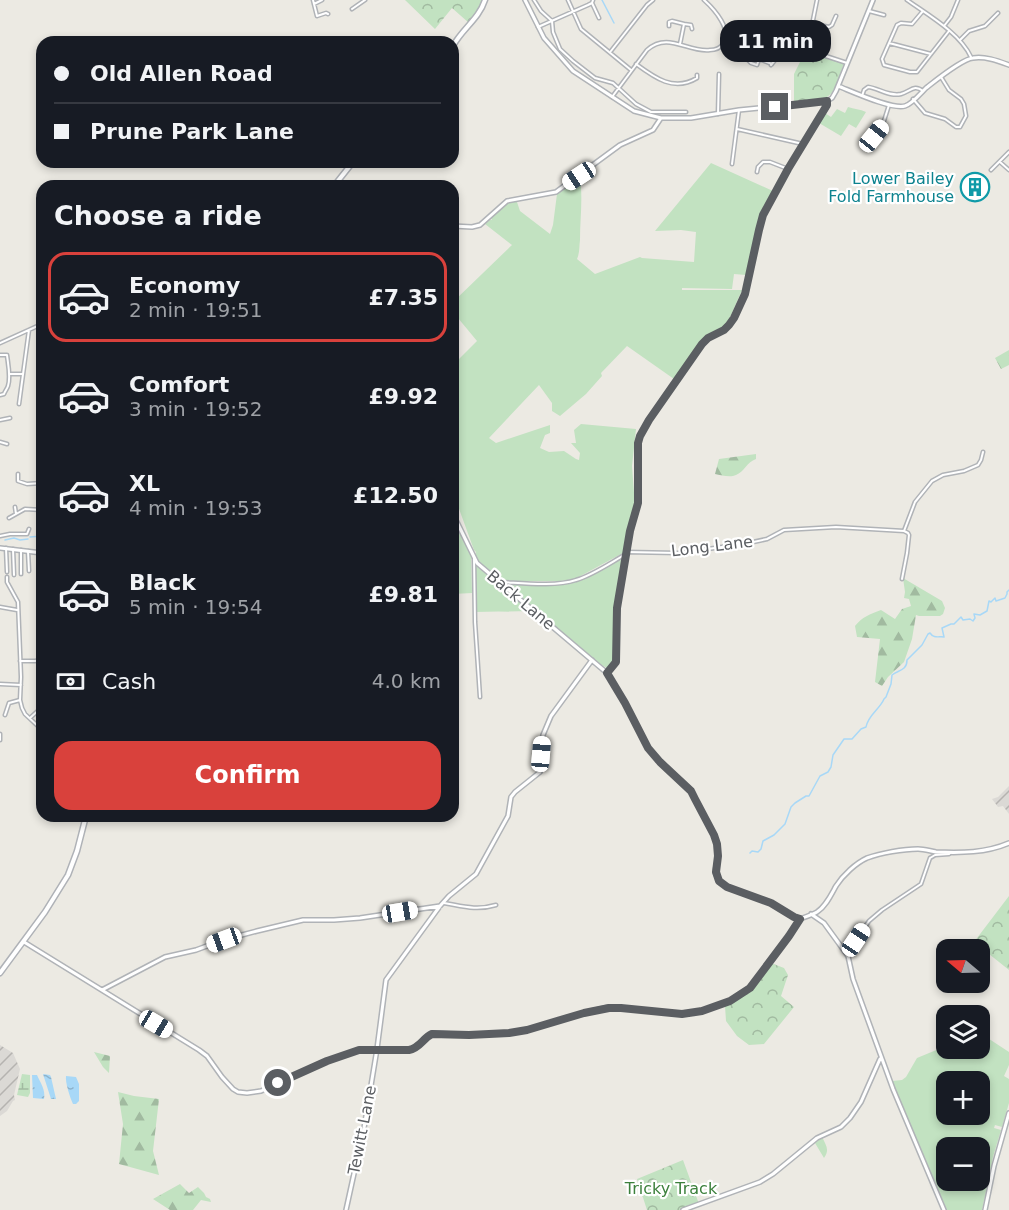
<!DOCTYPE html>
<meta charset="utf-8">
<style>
body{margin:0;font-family:"DejaVu Sans",sans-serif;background:#20242c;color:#f1f3f6;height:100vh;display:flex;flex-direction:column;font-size:22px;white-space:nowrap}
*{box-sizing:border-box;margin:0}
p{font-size:20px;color:#9ea1a6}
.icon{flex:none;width:33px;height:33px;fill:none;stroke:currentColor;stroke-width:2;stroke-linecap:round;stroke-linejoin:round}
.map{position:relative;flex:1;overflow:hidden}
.details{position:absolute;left:36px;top:180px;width:423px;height:642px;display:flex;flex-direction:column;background:#171b24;border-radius:18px;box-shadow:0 3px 9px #0003}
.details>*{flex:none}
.top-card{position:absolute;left:36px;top:36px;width:423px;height:132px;border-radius:18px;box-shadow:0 3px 9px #0003;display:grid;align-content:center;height:132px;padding:0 18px;background:#171b24}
.needle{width:39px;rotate:289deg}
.tools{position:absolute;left:936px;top:939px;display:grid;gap:12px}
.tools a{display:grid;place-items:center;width:54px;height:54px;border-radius:12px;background:#171b24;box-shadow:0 3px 9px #0003;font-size:30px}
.end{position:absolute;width:27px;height:27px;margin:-14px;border:8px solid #5b5e62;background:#fff;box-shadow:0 0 0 3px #fff}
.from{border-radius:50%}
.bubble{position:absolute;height:42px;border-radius:18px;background:#171b24;box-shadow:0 3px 9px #0003;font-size:20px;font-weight:700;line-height:42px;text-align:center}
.car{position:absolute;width:18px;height:36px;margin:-18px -9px;border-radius:8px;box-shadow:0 0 4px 2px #0007;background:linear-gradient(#fff 24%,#345 0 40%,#fff 0 76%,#345 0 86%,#fff 0)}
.top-card b{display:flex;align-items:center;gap:21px;height:57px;font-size:22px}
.top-card b+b{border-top:2px solid #363941}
.top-card i{width:15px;height:15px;background:#f1f3f6}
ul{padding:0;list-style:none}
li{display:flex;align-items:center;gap:18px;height:90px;margin:0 12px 9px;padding:0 6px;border:3px solid transparent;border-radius:18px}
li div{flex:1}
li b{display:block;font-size:22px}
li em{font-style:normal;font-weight:700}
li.on{border-color:#d9413c}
li>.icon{width:54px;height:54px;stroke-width:1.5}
h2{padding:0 18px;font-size:27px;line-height:72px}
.pay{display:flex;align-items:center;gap:15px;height:66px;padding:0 18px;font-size:22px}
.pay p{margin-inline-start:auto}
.action{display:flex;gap:12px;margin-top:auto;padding:12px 18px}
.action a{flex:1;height:69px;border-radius:18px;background:#d9413c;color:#fff;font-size:24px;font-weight:700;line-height:69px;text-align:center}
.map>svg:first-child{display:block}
</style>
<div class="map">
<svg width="1009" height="1210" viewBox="0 0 1009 1210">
<defs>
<pattern id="industrial-furrows" width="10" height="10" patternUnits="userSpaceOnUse" patternTransform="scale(1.5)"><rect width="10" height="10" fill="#dbd9d5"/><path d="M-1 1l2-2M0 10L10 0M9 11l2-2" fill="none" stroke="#b5b3b0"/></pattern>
<pattern id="forest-firs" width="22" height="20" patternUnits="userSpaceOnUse" patternTransform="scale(1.5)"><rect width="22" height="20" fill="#c2e2c1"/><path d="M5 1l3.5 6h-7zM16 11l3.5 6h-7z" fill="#a1baa0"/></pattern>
<pattern id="wetland-marsh" width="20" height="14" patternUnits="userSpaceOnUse" patternTransform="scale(1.5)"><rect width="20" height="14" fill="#c2e2c1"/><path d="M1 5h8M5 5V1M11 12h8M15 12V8" fill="none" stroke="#a1baa0"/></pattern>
<pattern id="park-crowns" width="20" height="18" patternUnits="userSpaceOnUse" patternTransform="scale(1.5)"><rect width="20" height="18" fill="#c2e2c1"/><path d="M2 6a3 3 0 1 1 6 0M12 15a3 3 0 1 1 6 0" fill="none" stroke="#a1baa0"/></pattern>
<pattern id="water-ripples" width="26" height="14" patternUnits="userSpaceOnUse" patternTransform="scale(1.5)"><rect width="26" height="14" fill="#a8d8f7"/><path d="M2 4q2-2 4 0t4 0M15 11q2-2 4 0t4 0" fill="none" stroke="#8cb2cb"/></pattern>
</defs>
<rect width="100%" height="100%" fill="#eceae3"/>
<path fill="url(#industrial-furrows)" d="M1009,786V814L1003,806L998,807L992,799L998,797Z
M0,1045L13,1053L20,1069L14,1095L15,1100L13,1101L7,1111L0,1116Z"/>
<path fill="#c2e2c1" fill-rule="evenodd" d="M848,107C854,109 860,109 866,112L856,128L849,124L841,136L819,123L825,113L831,117L837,109L845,113Z
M711,163L773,191L759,220L746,275L734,274L732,289L682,288V290H742L727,324L722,328L706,336L699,343L674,379L627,346L601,373L602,376L586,394L560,416L552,411V403L539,385L489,438L496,443L550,425V433L545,435L540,448L549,452L564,451L576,459L579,460L580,453L571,443H576L574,430L581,424L636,429L632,466L635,506L628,525L623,553L575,579L560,581H502L478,561L475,555L476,552L474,550L458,506L453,509V365L477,341L453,312V302L512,245L485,224L490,220H492L491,218L508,202H517L520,211L550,234L553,225L557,194L580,178C583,200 580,218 580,240C579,247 580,252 577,259L595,274L640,257L642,258L694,262L696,232L681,230L655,231Z
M453,519L471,555L472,593L453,594Z
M624,558L615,607L613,630L614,657L613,664L607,668L600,664L506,585H561L571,583L595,573Z
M474,563L530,611L475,612Z
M980,1033L1009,1052V1065L1004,1076L1009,1079V1103L1002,1127L995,1125L994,1128L1001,1130L993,1157L982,1210H947L892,1081L902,1080L906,1077L917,1058L946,1046V1048H980ZM946,1082H980V1114H946ZM946,1148H980V1180H946Z"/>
<path fill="url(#forest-firs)" d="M1009,350V365L1001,369L995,358Z
M756,454V459C747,462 744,472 736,475C730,478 721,475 715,474L719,459Z
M903,578L942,601L945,608L943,614L940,616H919L916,615L912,639L904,662L888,677L882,686L875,682L880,639L857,637L855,626C862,617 870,614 881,610L895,619L902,609L911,606L909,599L904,598L905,592Z
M94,1052L110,1056L109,1073L103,1067Z
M118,1092L134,1096L159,1099L153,1151L159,1175L119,1164L123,1124Z
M822,1137C826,1145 830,1150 824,1158L815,1143Z
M180,1184L189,1193L198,1187L204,1193L206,1197L210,1199L211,1202L201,1200L193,1210H170L153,1199Z"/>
<path fill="url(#wetland-marsh)" d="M22,1074L30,1075V1093L28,1097L17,1095Z"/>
<path fill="url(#park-crowns)" d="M405,0H483L477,13L469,23L452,8L435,29Z
M806,50L844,63C840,73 837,91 827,97C821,101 802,101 794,101V74Z
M1009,896V970L974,942Z
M771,963L784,968L788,975L781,996L794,1007L764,1044L749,1045L737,1036L726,1021L725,1006C749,994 755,985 771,963Z
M683,1160L699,1204L682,1210H647L637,1179Z"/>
<path fill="url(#water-ripples)" d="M43,1074L50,1075L51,1077L56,1099H51Z
M32,1075H37C40,1082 46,1090 44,1099L33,1098Z
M66,1076L76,1077L79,1084V1101L76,1104H73C70,1098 65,1082 66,1076Z"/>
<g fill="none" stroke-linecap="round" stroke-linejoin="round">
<path stroke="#a8d8f7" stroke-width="1.5" d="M602,0L614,23
M30,537L42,536
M5,540L14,538L20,540L28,539
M750,853L752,851L758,852L761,849L763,841L774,835L785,824L791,807L795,803L806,796H809L820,776L828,772L831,767L833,755L844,739H852L861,729L866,727C868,715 880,709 884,699L886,697L891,684L892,675C898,670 907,671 907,660L922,645L928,634L930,633C934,639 939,636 944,637L942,628L951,624H954L961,617L963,620L970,619L973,621L975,618L974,614L980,615L987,611L989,601L991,602L995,598L996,601L1005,598L1007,594V592L1009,590"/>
<g stroke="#b0b3b7" stroke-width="5">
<path id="minor" d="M313,0L317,16L326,13L328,14
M534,0L541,11L552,21L553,32L560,49L573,61L595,78L613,83L636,104L651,112H686
M568,0L581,29L631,70
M817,0L813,20L815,24L829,27L832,25L836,16
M907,0C928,15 960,33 971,57
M592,3L599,18
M314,4L322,0
M352,9L365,0
M869,11L884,15
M923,11L912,24L901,23L897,25L882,59L884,65L910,72H917L949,31
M684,24L691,25L692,29
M669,26V22L672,21L684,24L680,44
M944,26L951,17L958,0
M538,27L588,5L592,3L593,0
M726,34L754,35L762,39L764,45L757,65L751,63L744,56
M960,40L969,31L985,26L998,13
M780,41L847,63
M889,43L931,54
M611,51L647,5L653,0
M812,51L826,37
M759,59L772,64
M636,64C655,78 674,92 697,78V75
M771,65L776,59
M862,96L864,90L868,87C878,88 890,97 901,94C911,91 914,84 923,91
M612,97L647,50C668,31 688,53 710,50C715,50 720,48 723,44C733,30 714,9 704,0
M913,99L925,113L945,119L956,127H960L966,116L964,104L961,99L949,90L941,77
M718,114L719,74
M737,129L803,144
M864,148L883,124L889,105
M1000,162L1009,170
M732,164L739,110
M991,170L1009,152
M757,172L758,167L763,162H770L788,169
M0,343L42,324
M0,355H7C8,364 11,377 8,386C7,389 5,391 4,394L0,395
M9,374H23
M19,404L29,330
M0,420L10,418
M0,442L7,444
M18,474V481L27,484L42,483
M15,507L16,514
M9,518L25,509L42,510
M904,531L915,502L932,481L943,475L964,471L978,465L981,460L983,452
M0,536L10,534H27L29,529
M6,548L7,572
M13,549L14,575
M21,550V574
M28,551L29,571
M626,552L678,553L744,544L767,539L784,530L836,527L904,531
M474,557L475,622L480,697
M7,577V582L18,602L21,677L20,700L22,708L25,714L41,729
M902,579L907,553L909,535L908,533L904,531
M501,582C522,583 555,587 576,580C593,575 610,563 626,554
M0,607L17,610
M20,661H35L42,660
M0,684L21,685
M41,685H42
M39,698L42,700
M5,715L9,703L20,700
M30,718L42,707
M0,734V740
M444,903C462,906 476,911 496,905
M848,956L856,940L869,921L882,910L921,884L930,858L935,855L949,854L950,853"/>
</g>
<g stroke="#b0b3b7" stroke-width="6">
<path id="tertiary" d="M525,0L544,38L573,71L634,111L661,118H691L739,110L827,101
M838,86C851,91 892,110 905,106C912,104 920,94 926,88C935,81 962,59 973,58C985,56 998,61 1009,65
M453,226L472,227L480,225L507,201L556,192L620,145L653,130L661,118
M453,514L477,563L607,673L625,703L648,748L660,762L691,791L695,799L714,835L717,844L718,856L715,872L719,881L727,887L771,903L794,917L800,919
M0,548L42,553
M607,673L616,662L617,608L630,531L638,503V443L640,436L649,420L702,344L708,338L724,330L729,325L734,318L745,294L759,229L763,215L788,169L826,108L827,101L832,98L836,91L873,0
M811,914L824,923L848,956L853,979L893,1089L944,1210
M800,919C805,917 812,915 817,912C826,906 831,895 836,886C843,875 856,863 867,858C881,853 903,849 918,849C924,849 930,851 936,852C961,853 986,853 1009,843
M24,942L199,1050L207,1056L222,1077L233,1089L238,1092L247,1093L261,1091L327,1061L359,1050L412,1049C420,1046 424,1038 432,1033L469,1035L509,1033L527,1030L584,1013L609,1007L682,1014L702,1011L730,1001L750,988L789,936L800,919
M102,990L165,957L196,950L223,940L257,931L303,920H334L360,918L440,906
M346,1210L364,1128L377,1049L386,980L440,906L449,896L476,874L508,816L511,797L515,792L540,772L543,735L551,716L592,660
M683,1210L760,1182L773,1174L817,1138L841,1127L850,1118L861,1102L880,1059
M985,1210L994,1166L1009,1113"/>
</g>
<g stroke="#afb2b7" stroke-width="7">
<path id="secondary" d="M453,46C462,29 479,19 485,0
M334,186L353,162
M0,973L45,912L68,875L77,851L86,816"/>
</g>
<use href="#minor" stroke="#fff" stroke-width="2"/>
<use href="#tertiary" stroke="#fff" stroke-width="3"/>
<use href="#secondary" stroke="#fff" stroke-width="4"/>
</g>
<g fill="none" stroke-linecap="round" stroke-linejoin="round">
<path stroke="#5b5e62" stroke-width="8" d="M278,1083L327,1061L359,1050H409C420,1048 423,1038 432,1034L469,1035L509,1033L527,1030L584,1013L609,1008H621L682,1014L702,1011L730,1001L750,988L789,936L800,919L794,917L771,903L727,887L719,881L716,872L718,856L717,844L714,835L695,799L691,791L660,762L648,748L625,703L607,673L616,662L617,608L630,531L638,503V443L640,436L649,420L702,344L708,338L724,330L729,325L734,318L745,294L759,230L763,215L788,169L827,105V101L775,107"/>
</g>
<defs>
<g id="building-ring" transform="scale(1.5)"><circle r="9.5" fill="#fff" stroke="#0f9aa8" stroke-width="1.5"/><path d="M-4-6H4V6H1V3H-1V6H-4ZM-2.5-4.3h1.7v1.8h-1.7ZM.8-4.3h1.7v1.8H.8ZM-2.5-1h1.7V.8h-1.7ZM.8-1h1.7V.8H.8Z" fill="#0f9aa8"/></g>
</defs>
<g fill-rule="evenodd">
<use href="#building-ring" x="975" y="187"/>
</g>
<g text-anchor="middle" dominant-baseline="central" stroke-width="4.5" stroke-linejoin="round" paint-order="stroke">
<g font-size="16" fill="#0d838f" stroke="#fff" text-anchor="end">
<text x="954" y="178">Lower Bailey<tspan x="954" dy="18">Fold Farmhouse</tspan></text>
</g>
<g font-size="16" fill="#5b5e62" stroke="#fff">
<text transform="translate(712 546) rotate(-7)">Long Lane</text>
<text transform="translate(521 600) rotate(40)">Back Lane</text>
<text transform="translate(362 1130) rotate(-79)">Tewitt Lane</text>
</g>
<g font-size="16" fill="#3c803c" stroke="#fff">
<text x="671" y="1188">Tricky Track</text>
</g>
</g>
</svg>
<div class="tools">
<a><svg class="needle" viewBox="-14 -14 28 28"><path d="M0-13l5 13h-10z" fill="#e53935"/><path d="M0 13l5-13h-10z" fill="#9ea1a6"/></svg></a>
<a><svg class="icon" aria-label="layers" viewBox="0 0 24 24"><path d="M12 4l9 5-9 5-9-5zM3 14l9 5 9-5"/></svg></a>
<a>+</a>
<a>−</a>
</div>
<i class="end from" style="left:278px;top:1083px"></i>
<i class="end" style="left:775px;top:107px"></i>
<div class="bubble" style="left:720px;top:20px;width:111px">11 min</div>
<i class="car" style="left:874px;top:136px;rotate:39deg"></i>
<i class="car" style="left:579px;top:176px;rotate:237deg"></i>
<i class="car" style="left:541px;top:754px;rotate:5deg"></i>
<i class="car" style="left:400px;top:912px;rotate:81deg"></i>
<i class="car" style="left:224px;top:940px;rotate:250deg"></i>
<i class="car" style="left:856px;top:940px;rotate:34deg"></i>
<i class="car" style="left:156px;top:1024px;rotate:121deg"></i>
<div class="top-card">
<b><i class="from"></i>Old Allen Road</b>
<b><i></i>Prune Park Lane</b>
</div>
<section class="details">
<h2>Choose a ride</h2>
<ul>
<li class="on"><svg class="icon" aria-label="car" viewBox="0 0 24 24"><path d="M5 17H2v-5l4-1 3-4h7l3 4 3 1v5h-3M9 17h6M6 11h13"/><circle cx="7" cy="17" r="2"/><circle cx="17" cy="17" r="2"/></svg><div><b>Economy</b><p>2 min · 19:51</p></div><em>£7.35</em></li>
<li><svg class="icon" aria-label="car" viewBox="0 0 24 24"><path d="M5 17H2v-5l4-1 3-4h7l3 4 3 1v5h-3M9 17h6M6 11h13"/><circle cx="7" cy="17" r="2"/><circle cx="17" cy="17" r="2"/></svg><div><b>Comfort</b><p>3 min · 19:52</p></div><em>£9.92</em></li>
<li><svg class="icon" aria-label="car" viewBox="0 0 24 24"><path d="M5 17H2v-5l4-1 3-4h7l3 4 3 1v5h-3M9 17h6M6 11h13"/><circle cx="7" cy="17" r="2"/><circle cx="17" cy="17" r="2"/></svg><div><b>XL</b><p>4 min · 19:53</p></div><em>£12.50</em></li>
<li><svg class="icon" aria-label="car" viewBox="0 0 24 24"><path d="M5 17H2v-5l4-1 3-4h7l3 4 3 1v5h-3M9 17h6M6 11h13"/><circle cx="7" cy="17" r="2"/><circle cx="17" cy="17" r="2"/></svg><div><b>Black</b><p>5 min · 19:54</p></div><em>£9.81</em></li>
</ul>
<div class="pay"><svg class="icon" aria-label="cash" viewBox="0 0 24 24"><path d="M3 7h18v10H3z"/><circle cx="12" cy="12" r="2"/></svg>Cash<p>4.0 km</p></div>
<div class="action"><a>Confirm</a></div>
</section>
</div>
